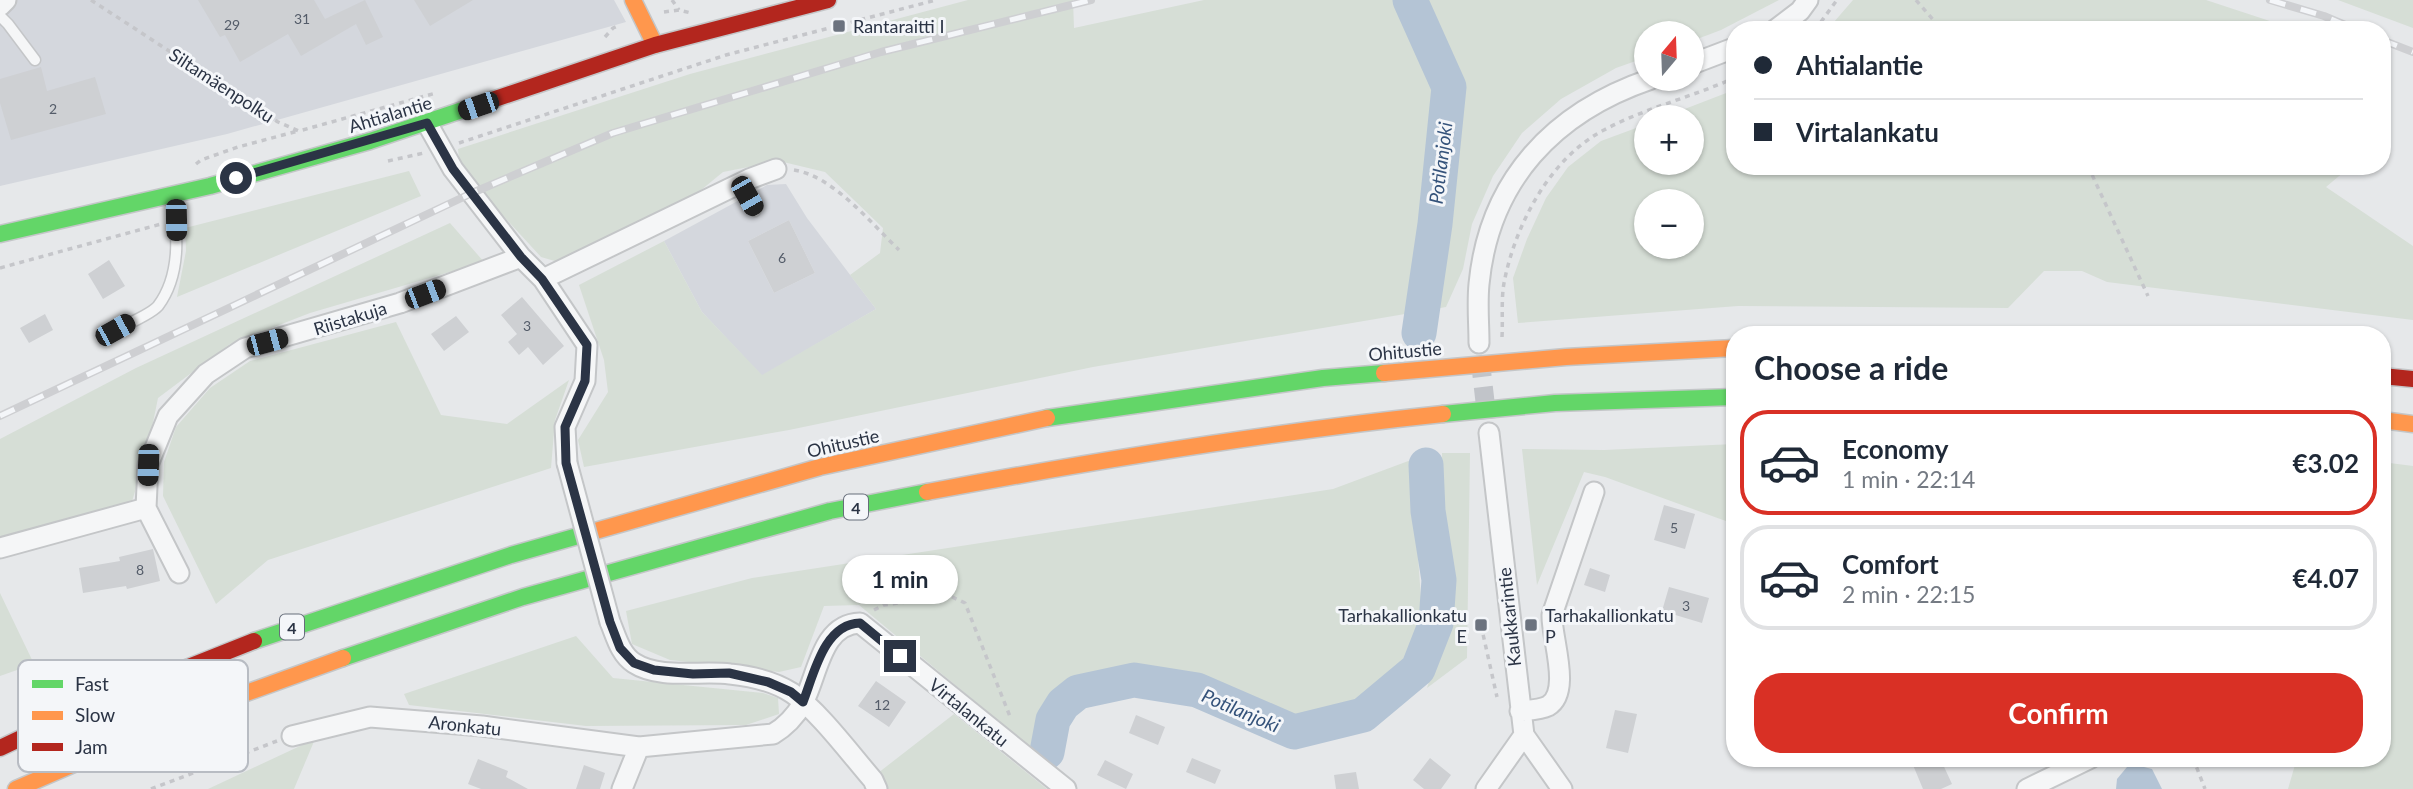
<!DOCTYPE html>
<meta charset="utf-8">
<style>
body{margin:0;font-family:Lato,sans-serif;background:#f6f6f7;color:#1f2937;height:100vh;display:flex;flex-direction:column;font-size:26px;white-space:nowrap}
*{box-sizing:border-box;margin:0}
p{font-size:23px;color:#747a83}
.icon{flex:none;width:38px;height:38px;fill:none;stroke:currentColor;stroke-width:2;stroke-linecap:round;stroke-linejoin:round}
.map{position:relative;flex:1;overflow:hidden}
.side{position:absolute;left:1726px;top:326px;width:665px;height:441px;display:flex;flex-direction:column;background:#fff;border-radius:28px;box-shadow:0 2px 5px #0004}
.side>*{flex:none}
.guide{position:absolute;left:1726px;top:21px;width:665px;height:154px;border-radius:28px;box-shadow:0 2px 5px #0004;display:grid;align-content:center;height:154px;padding:0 28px;background:#fff}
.needle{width:46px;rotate:19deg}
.controls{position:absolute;left:1634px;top:21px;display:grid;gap:14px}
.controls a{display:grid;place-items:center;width:70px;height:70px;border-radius:50%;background:#fff;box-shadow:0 2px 5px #0004;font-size:35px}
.end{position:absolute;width:32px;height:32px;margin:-16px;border:9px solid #2b3445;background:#fff;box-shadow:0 0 0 4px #fff}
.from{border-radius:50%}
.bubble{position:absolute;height:49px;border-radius:24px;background:#fff;box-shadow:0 2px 5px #0004;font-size:23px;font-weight:700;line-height:49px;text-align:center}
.car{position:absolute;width:21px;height:42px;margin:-21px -10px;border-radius:9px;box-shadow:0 0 5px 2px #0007;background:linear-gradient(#222 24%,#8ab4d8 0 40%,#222 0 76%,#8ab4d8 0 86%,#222 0)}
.guide b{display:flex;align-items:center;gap:24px;height:66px;font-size:26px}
.guide b+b{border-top:2px solid #e0e1e3}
.guide i{width:18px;height:18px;background:#1f2937}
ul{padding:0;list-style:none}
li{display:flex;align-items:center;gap:21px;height:105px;margin:0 14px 10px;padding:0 14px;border:4px solid #e0e1e3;border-radius:28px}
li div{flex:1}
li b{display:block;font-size:26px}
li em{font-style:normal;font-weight:700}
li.selected{border-color:#d93025}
li>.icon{width:63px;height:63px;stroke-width:1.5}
h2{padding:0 28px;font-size:32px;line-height:84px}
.primary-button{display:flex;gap:14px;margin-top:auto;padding:14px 28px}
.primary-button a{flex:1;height:80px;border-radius:28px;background:#d93025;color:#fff;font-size:28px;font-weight:700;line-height:80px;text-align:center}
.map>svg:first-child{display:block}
</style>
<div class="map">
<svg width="2413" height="789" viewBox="0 0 2413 789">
<rect width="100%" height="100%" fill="#e6e8ea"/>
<path fill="#d4d7dd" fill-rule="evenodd" d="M0,0H614L626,22L227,134L0,186Z
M786,184L807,218L876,309L762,376L702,312L664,241L767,185ZM789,220L815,273L774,293L748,241Z"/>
<path fill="#d6ded6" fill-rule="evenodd" d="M968,0H1073L1074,28L1204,0H1779L1721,30L1692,41V33H1647V57L1616,68L1561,99L1522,133L1493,176L1472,224L1463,269L1446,307L1093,367L789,430L584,467L578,440L608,392L604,360L579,285L664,241L702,312L762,375L876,309L850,275L880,253L883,228L825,172L779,161L723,172L695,195L565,264L541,257L496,208L459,159L458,149L690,74Z
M1853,0H2206L2297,30H1827Z
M2338,0H2413V28Z
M1734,90V166H2351L2326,187L2413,246V320L2107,282L2082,271H2044L2008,308L1738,306L1518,323L1513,278L1527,239L1546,198L1568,167L1601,141L1647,124V163H1692V117H1664ZM1647,201H1692V247H1647Z
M409,171L421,196L177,297L186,251L185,228Z
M450,223L484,262L310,313L230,344L158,398L147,452L130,508L0,541V439L136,368Z
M396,322L441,415L507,424L569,380L555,420L551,468L268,560L216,604L163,496L164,462L176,427L210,388L250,361Z
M1734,444V524L1605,477L1584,472L1537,585L1522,449L1604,450Z
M1442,453H1470L1467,658L1427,688L1452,609L1442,509Z
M1411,460L1423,626L1405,663L1358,700L1289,716L1198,674L1131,670L1050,694L1038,754L859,605L824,606L801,667L779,672L670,660L632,644L626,611L752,578L1333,489Z
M2382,462L2413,466V789H2288L2297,758H2382Z
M0,593L34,664L0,676Z
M576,636L613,678L763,693L778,698L779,714L746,725L586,726L409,705L404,694Z
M954,714L1047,789H886L878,773Z
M315,739L294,789H208Z"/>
<path fill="#b4c4d5" d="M2140,766L2152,769L2162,789H2116L2117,779L2127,767Z"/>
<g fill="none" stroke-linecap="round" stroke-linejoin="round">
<path stroke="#b4c4d5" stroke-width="35" d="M1410,0L1449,87L1435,224L1419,333
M1047,752L1053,720L1063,704L1078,692L1134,680L1197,690L1294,732L1363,715L1418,669L1436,623L1439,580L1428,511L1426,465"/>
</g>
<path fill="#ced0d3" d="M198,0H314L325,19L365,0L383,37L366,45L356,24L301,56L288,34L240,62L225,35L220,37Z
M414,0H473L430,26Z
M41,67L47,91L95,77L106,114L11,140L0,103V79Z
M789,220L815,273L774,293L748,241Z
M109,260L125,286L103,299L88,274Z
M522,297L564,346L543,365L528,347L519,355L508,342L517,334L501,315Z
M45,314L53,330L29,343L20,328Z
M456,316L469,332L444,351L431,334Z
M1664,505L1695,514L1685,549L1654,540Z
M153,549L160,581L127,589L126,586L83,593L79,568L120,561L119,557Z
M1590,568L1610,575L1605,592L1584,585Z
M1669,587L1709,598L1702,623L1662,611Z
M876,681L906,702L889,727L858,706Z
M1615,710L1637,714L1628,753L1606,748Z
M1136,715L1165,727L1158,745L1129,733Z
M1192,758L1221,770L1215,784L1186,772Z
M1430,758L1451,775L1441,789H1424L1413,780Z
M1929,758H1940L1952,784L1941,789H1923L1913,765Z
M478,759L508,771L506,777L528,789H481L468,784Z
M1105,760L1133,774L1126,789L1097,775Z
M584,765L605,773L600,789H576Z
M1356,772L1359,789H1336L1334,775Z"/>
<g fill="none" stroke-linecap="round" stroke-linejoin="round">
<path stroke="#c1c4c9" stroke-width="19" stroke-dasharray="19 10" stroke-linecap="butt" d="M1480,358L1487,419"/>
<g stroke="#c4c6c8" stroke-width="13">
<path id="lane" d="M0,16L8,24L35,60
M739,183L755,211
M115,330C126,325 151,314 158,306C182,274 177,232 173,195"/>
</g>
<g stroke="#c4c6c8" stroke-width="23">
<path id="street" d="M0,6L6,0
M1775,30L1800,11L1808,0
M1692,64L1734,48
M427,123L453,169L521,257L543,279L587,345L585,381L565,427L567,463
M543,279L749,179L776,169
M1479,343C1479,324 1477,304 1479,284C1489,180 1554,112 1651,79
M1489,433L1524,735L1562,789
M0,548L146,508
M179,573L146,508L148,465L168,416L206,374L245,348L400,303L521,257
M610,622C616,636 620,654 634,663C660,680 702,670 730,674C750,676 775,682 792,693C818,710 852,756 873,780L877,789
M1520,711C1529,710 1540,710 1548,706C1572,692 1551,637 1552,615L1594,492
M292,736L370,717L482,726L639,747L773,734C785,727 796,715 803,703C818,675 821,624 860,623L1066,789
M622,789L639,747
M1486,789L1524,735
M2027,789L2091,758"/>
</g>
<g stroke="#c4c6c8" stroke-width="19">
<path id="fast" d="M0,234L210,186L370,141L492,100
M1443,414L1555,403L1734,397
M1047,418L1323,378L1384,373
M254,641L511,555L592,532
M343,658L523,597L830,511L927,492"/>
</g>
<g stroke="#c4c6c8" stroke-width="19">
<path id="slow" d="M633,0L655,45
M1384,373L1566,357L1734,348
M2382,420L2413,424
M927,492C1098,460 1270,432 1443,414
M592,532L820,467L1047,418
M16,789L199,710L343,658"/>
</g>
<g stroke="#c4c6c8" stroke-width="19">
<path id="jam" d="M492,100L655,45L828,0
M2382,376L2413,379
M0,748L78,711L254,641"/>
</g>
<path stroke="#c5c6ca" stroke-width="3.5" stroke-dasharray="5 5" stroke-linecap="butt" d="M91,0L278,122L299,131L436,93
M672,0L679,10
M1916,0L1942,30
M664,12L679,10L691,13
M1815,30L1837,0
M605,37L613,28L620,25
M459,143L726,55L936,0
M388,161L424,153
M196,164L201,160L238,147L298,131
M2088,166L2148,296
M794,170C833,176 871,223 899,250
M0,268L161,224
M1502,337C1503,319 1501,300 1504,283C1515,225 1550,158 1604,130C1645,108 1692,97 1734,78
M874,610L884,605L950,596L965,603L1011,719
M1481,625L1497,697
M2193,758L2205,789
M151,789L277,741"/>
<use href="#lane" stroke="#f5f6f7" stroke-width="10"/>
<use href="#street" stroke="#f5f6f7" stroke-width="19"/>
<use href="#fast" stroke="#63d668" stroke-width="16"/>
<use href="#slow" stroke="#ff974d" stroke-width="16"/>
<use href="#jam" stroke="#b3261e" stroke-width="16"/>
<g stroke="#cecfd2" stroke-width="8">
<path id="rail" d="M2270,0L2324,16L2357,30
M2382,40L2413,52
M0,416L472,193L613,133L881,52L1091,0"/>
</g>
<use href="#rail" stroke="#f4f6f9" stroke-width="5" stroke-dasharray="16" stroke-linecap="butt"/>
<g stroke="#c4c6c8" stroke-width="23" stroke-linecap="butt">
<path id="street-bridge" d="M567,463L610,622"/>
</g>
<use href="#street-bridge" stroke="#f5f6f7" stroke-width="19"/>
</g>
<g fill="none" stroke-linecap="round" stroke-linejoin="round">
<path stroke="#2b3445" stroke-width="9" d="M236,178L427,123L453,169L521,257L542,279L587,345L585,381L565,427L566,463L610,622L620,648L634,663L654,670L693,674L729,673L768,682L791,692L803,702C814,674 824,624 860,623L900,656"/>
</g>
<g fill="#6c737f" stroke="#f4f6f9" stroke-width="2.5">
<rect x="832" y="19" width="14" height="14" rx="3.5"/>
<rect x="1474" y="618" width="14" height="14" rx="3.5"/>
<rect x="1524" y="618" width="14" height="14" rx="3.5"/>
</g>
<g text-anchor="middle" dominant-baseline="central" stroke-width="6" stroke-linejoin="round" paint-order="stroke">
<g font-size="14" fill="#545c69">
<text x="302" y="18">31</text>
<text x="232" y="24">29</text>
<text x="53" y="108">2</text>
<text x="782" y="257">6</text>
<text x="527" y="325">3</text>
<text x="1674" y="527">5</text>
<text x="140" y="569">8</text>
<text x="1686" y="605">3</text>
<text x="882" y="704">12</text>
</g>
<g fill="#f4f6f9" stroke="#676e7b" stroke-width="2">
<rect x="844" y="494.5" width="24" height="25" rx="5"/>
<rect x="280" y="614.5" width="24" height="25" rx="5"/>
</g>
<g font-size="16" font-weight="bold" fill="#2b3445">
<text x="856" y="507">4</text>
<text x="292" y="627">4</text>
</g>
<g font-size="18" fill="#2b3445" stroke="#f4f6f9" text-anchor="start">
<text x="853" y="26">Rantaraitti I</text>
<text x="1467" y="615" text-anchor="end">Tarhakallionkatu<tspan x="1467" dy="21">E</tspan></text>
<text x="1545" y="615">Tarhakallionkatu<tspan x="1545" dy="21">P</tspan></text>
</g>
<g font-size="18" fill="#2b3445" stroke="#f4f6f9">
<text transform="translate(222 85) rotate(33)">Siltamäenpolku</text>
<text transform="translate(390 114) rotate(-17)">Ahtialantie</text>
<text transform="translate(350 318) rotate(-17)">Riistakuja</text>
<text transform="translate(1405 351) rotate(-5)">Ohitustie</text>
<text transform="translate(843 443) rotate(-13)">Ohitustie</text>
<text transform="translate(1509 617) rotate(-96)">Kaukkarintie</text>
<text transform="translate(969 712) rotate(39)">Virtalankatu</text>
<text transform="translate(465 725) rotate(6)">Aronkatu</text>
</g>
<g font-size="19" font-style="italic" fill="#34527a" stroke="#f4f6f9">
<text transform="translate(1440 163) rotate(-83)">Potilanjoki</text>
<text transform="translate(1241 710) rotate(23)">Potilanjoki</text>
</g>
</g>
<rect x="18" y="660" width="230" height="112" rx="10" fill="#f4f6f9" stroke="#b8bcc3" stroke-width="2"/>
<rect x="32" y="680" width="31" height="8" fill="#63d668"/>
<rect x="32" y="711" width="31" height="9" fill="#ff974d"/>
<rect x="32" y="743" width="31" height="8" fill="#b3261e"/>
<g font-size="19" fill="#2b3445">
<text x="75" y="691">Fast</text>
<text x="75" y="722">Slow</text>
<text x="75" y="754">Jam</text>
</g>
</svg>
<div class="controls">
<a><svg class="needle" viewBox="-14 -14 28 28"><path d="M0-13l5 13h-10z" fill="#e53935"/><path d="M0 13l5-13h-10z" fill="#747a83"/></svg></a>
<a>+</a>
<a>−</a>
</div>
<i class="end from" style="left:236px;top:178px"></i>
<i class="end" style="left:900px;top:656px"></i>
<div class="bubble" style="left:842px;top:555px;width:116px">1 min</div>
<i class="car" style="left:478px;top:106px;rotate:251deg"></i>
<i class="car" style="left:747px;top:196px;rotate:150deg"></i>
<i class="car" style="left:176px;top:220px;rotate:179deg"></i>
<i class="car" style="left:425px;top:294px;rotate:69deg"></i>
<i class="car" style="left:115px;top:330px;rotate:61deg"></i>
<i class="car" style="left:267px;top:342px;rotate:75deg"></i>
<i class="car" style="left:148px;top:465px;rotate:182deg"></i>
<div class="guide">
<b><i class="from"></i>Ahtialantie</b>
<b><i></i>Virtalankatu</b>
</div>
<section class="side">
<h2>Choose a ride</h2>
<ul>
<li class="selected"><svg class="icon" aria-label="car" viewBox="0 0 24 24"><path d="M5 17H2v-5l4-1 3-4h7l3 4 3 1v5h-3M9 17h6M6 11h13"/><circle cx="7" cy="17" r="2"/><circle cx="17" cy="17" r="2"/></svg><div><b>Economy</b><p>1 min · 22:14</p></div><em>€3.02</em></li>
<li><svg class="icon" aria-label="car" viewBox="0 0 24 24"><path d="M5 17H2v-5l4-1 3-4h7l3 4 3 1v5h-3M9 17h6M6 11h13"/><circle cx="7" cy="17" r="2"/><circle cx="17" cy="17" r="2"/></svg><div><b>Comfort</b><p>2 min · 22:15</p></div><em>€4.07</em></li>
</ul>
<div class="primary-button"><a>Confirm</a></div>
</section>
</div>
